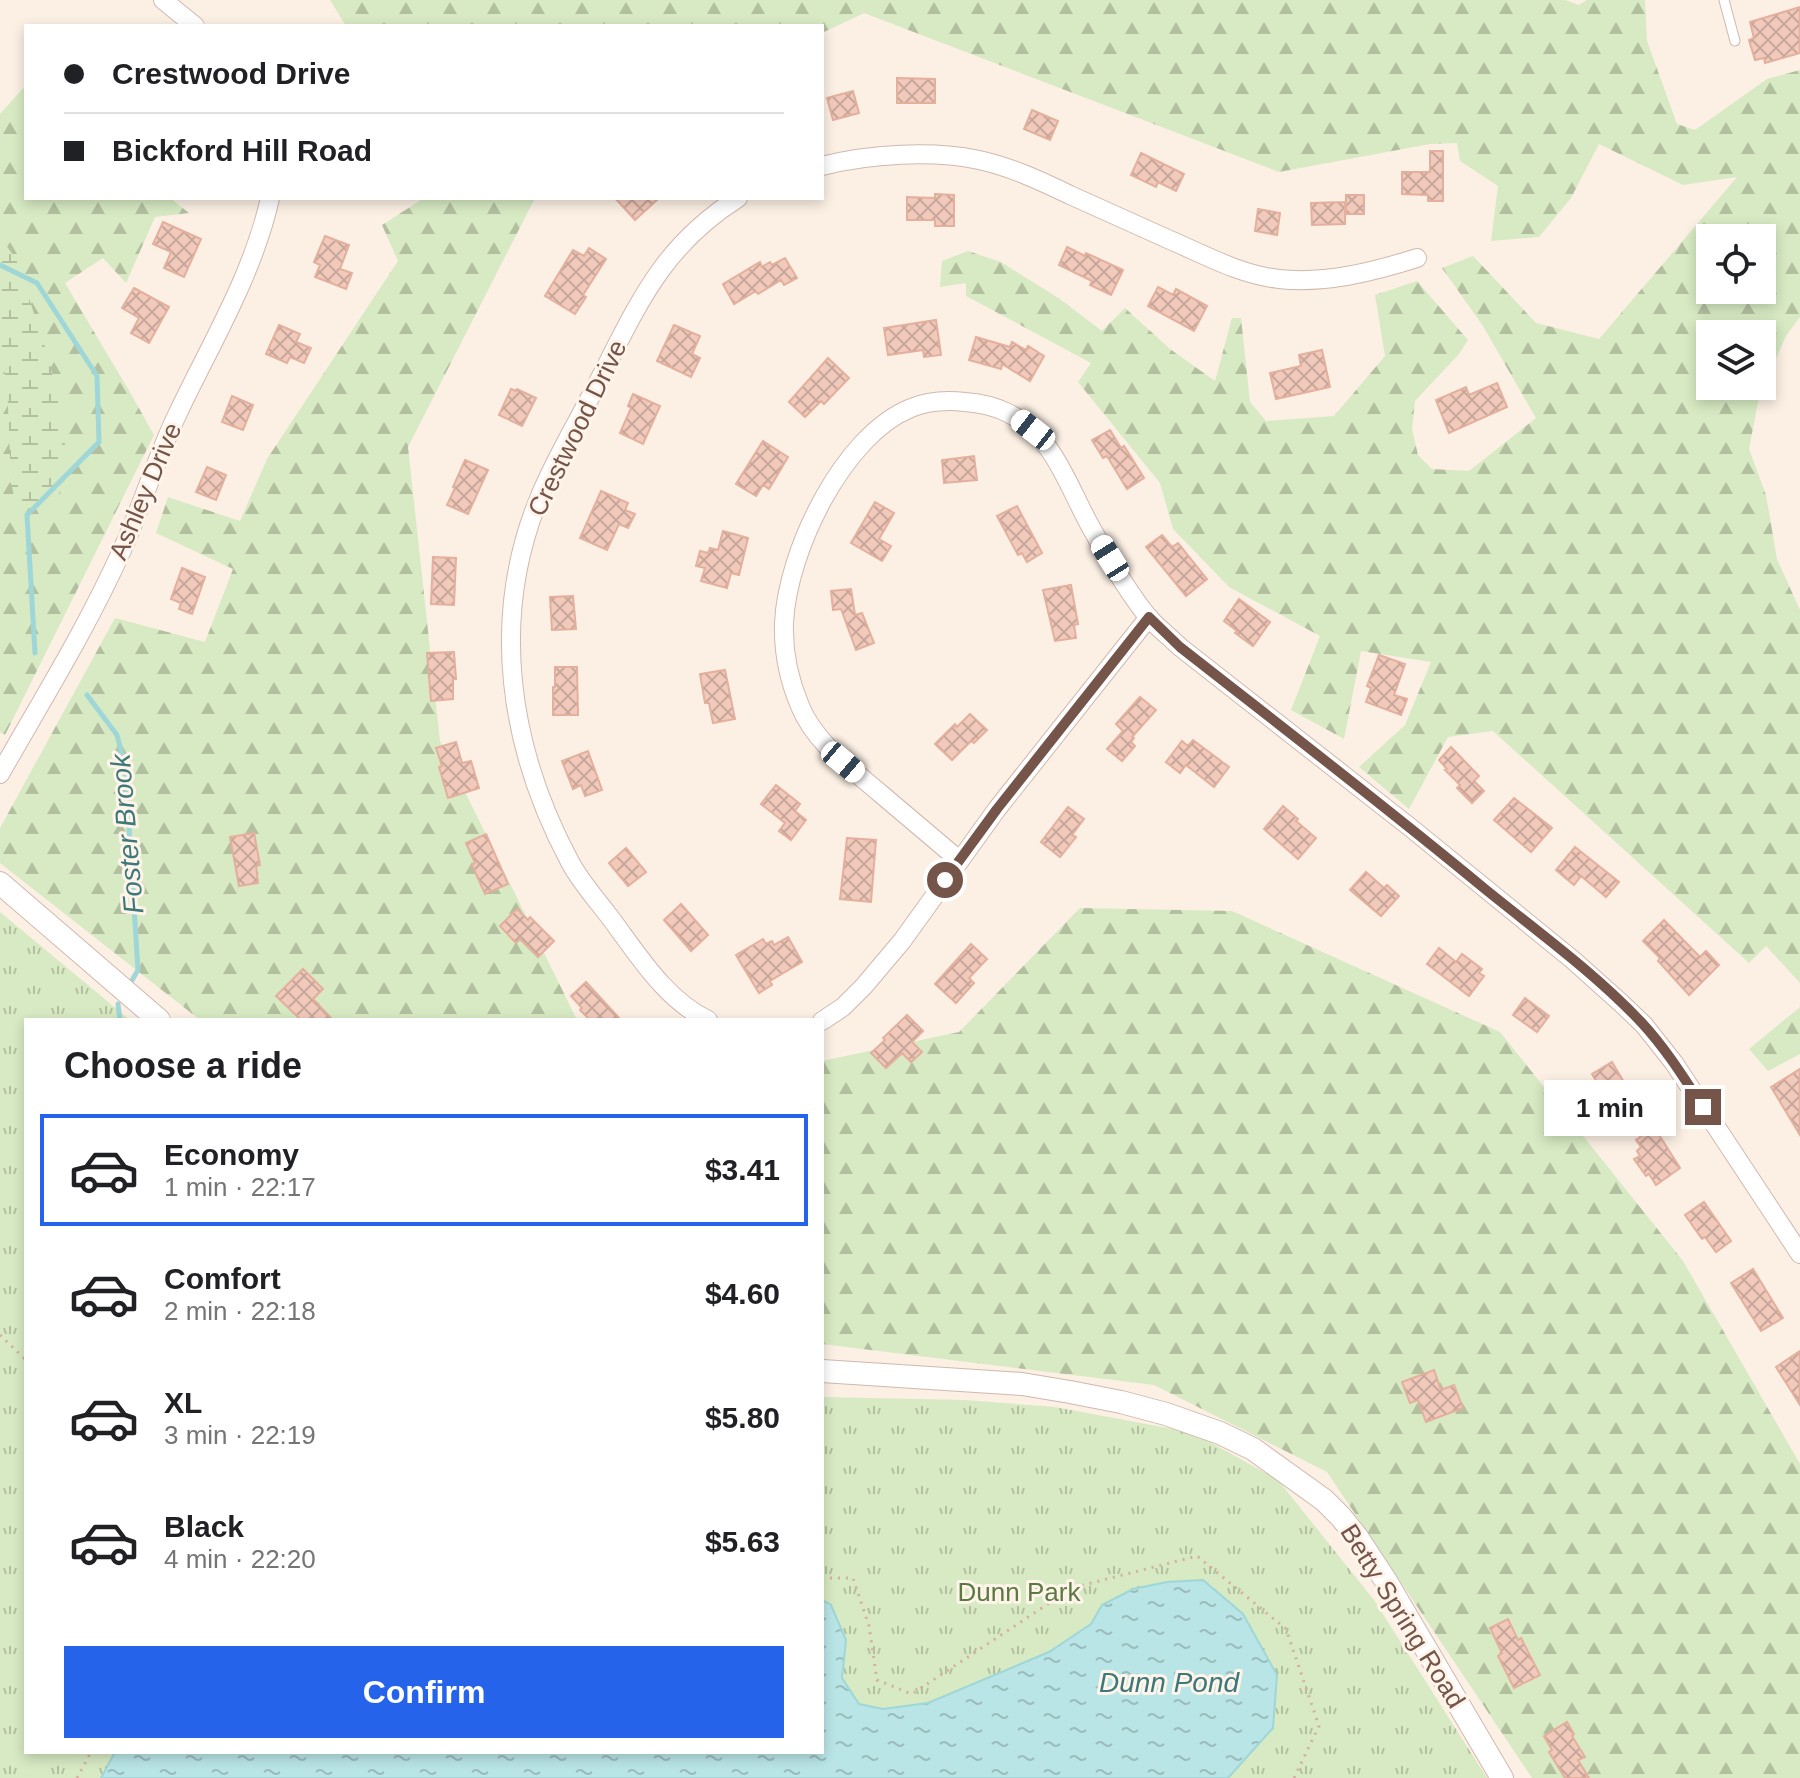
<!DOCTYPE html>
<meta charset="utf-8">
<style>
body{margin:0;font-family:Arial,sans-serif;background:#f2f2f2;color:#202124;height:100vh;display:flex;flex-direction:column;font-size:30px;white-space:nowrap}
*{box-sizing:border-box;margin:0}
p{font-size:26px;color:#757577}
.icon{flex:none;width:44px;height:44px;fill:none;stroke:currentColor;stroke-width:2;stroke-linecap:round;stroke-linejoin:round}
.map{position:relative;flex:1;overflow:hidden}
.panel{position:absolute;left:24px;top:1018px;width:800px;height:736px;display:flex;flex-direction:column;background:#fff;border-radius:0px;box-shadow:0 4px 12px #0003}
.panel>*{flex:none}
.top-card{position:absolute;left:24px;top:24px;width:800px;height:176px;border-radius:0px;box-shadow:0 4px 12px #0003;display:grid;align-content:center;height:176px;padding:0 40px;background:#fff}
.buttons{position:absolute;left:1696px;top:224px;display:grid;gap:16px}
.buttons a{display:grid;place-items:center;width:80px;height:80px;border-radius:0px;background:#fff;box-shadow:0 4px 12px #0003;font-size:40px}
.end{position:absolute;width:36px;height:36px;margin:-18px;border:10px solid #75544a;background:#fff;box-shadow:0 0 0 4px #fff}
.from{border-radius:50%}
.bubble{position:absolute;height:56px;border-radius:0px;background:#fff;box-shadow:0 4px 12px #0003;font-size:26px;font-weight:700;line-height:56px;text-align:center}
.car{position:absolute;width:24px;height:48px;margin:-24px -12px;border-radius:10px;box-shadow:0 0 6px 2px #0007;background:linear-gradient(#fff 24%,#345 0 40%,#fff 0 76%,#345 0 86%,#fff 0)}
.top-card b{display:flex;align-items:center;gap:28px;height:76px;font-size:30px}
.top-card b+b{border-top:2px solid #e0e0e0}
.top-card i{width:20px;height:20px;background:#202124}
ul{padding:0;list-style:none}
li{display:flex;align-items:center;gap:24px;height:112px;margin:0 16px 12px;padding:0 24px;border:4px solid transparent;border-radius:0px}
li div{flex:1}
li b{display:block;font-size:30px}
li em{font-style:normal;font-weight:700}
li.on{border-color:#2563eb}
li>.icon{width:72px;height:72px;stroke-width:1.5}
h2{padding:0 40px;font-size:36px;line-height:96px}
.primary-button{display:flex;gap:16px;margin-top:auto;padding:16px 40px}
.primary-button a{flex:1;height:92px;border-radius:0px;background:#2563eb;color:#fff;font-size:32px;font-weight:700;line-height:92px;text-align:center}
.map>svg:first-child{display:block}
</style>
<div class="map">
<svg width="1800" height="1778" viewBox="0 0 1800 1778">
<defs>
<pattern id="forest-firs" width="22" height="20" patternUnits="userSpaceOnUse" patternTransform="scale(2)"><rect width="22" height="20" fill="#d7eac3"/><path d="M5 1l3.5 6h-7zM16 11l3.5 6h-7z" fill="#b3c0a0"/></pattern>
<pattern id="wetland-marsh" width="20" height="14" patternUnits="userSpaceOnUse" patternTransform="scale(2)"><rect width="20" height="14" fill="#d7eac3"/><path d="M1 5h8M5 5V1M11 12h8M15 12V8" fill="none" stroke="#b3c0a0"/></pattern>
<pattern id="park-tufts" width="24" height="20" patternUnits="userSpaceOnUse" patternTransform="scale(2)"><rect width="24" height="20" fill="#d7eac3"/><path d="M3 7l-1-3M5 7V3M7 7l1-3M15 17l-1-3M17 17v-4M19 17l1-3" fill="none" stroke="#b3c0a0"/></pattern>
<pattern id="water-ripples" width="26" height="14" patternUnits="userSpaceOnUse" patternTransform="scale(2)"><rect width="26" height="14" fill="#b9e5e6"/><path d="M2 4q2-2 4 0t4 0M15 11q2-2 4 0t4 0" fill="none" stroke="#9bbcbc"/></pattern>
<pattern id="building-cross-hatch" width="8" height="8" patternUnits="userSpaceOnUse" patternTransform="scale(2)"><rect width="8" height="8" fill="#f1cabc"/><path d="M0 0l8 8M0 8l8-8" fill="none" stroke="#c8a79b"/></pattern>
</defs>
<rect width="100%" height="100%" fill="#fcf0e4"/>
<path fill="url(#forest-firs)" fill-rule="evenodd" d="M330,0H1565L1579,5L1587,0H1645L1647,41L1677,124L1695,130L1767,79L1800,70V317L1786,336L1759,397L1749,449L1766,495L1777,559L1800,610V983L1766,946L1749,963L1493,731L1448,737L1409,809L1359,767L1405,725L1431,662L1361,651L1344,739L1291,710L1320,636L1229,587L1173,529L1160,483L1078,382L1091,363L966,296V283L940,287L942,261L968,251L1001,262L1060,299L1102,331L1125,308L1170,349L1215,381L1232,318H1241L1250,402L1266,421L1334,416L1385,356L1375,295L1417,281L1468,340L1459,354L1415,401L1412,429L1418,455L1432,469L1469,471L1536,418L1483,326L1442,268L1473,256L1536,323L1599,339L1737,177L1683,185L1599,144L1571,198L1539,237L1491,241L1498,186L1460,161L1457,143L1430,144L1279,172L864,13L822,33V26H346ZM1710,238H1762V290H1710ZM1762,334V386H1710V334Z
M26,85V198H170L189,213L155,217L126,283L103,258L65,283L131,394L154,435L5,735L0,732V114Z
M424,198H535L408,447L440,741L577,1020H200L0,863V828L115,618L205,642L233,569L156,533L168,497L240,521L267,459L398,261L382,225Z
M1080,908L1232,911L1500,1032L1683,1261L1800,1464V1778H1532L1327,1472L1154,1385L822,1344V1061L959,1032Z
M1800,1007V1054L1768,1071L1749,1049Z"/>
<path fill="url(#wetland-marsh)" d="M0,237L16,259L48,356L66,434L59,496L41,510L16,506L11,482L7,383L0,350Z"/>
<path fill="url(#park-tufts)" d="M0,912L130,1020H26V1752H822V1397L965,1400L1055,1407L1194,1433L1278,1480L1374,1600L1487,1778H0Z"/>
<path fill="url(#water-ripples)" stroke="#9fd6d7" stroke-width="2" d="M1203,1580L1243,1614L1277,1675L1273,1728L1228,1778H101L115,1752H822V1600L831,1605L846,1640L842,1678L859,1704L883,1709L928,1703L1049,1652L1091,1624L1102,1605L1133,1589L1167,1582Z"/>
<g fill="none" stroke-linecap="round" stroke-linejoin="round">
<path stroke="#9fd6d7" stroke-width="5" d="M0,265L37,283L97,376L99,442L27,515L35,653
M87,695L117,735L125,766L138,970L131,982
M118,1004L120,1020"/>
</g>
<path fill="url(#building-cross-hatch)" stroke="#e4af9c" stroke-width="2" d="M1800,7V53L1765,63L1764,58L1755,60L1749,40L1754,38L1750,22Z
M897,78L935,79V103H897Z
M853,91L859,113L833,120L827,98Z
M1032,110L1058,121L1050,140L1024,129Z
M1430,151H1443V201H1428V195L1402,194V172H1430Z
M1141,153L1184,174L1176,191L1158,182L1156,187L1131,175Z
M935,194L954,195V226H935V220H907V197L935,198Z
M1346,195H1364V214H1346Z
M615,198H659L635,220Z
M1345,202V224L1312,225L1311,203Z
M1258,209L1280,213L1277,235L1255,231Z
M163,222L201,239L184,277L164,268L171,252L153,244Z
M325,236L349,245L340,269L352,273L346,289L315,277L320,265L314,262Z
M1067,247L1085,256L1086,253L1123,270L1111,295L1090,285L1092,281L1059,265Z
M589,248L606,259L583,295L586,297L575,314L545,296L573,250L584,256Z
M785,258L797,278L784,285L781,280L758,294L756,291L734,304L723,284L760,262L762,267L770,262L772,265Z
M1158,287L1173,295L1176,289L1207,306L1194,331L1148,306Z
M134,288L169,307L149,343L131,333L139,318L122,308Z
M936,320L941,355L924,357L923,350L888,355L884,328Z
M279,325L300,334L296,342L311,348L304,363L290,357L287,363L266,354Z
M674,325L700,336L692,354L700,358L691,377L657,361Z
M976,337L1010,347L1012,342L1026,350L1028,346L1044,356L1030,381L1002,364L1001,369L969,360Z
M1322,350L1330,387L1276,399L1270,373L1301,366L1299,355Z
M828,358L849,378L824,404L821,401L805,417L789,402Z
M1497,383L1507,407L1449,433L1436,400L1466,387L1469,395Z
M511,389L516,391L517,389L536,398L522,426L499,415Z
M633,394L660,406L643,444L620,433L631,408L628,406Z
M232,396L253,405L243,430L222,422Z
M1110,430L1121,448L1124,446L1144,478L1127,489L1107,456L1103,458L1092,440Z
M763,441L788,457L769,489L763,485L756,496L736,484Z
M974,456L977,480L944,483L942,460Z
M465,460L488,470L468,514L447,505L455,488L453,487Z
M207,467L226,475L216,500L196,492Z
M601,491L628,503L625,510L635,514L628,528L619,524L607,550L580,538Z
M875,502L894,513L879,539L891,546L882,561L851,543Z
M1017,506L1042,553L1027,562L1022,553L1018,555L997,516Z
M723,531L748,538L739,575L731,573L727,588L701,581L705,568L696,566L700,551L708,553L710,548L718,550Z
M1162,535L1172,547L1178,543L1207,579L1186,596L1146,547Z
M433,557L456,558L454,605L431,604Z
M182,568L205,577L192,614L179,609L181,603L171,599Z
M1071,585L1078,624L1074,625L1076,638L1055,641L1043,590Z
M851,589L855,615L862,613L874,643L856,650L841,609L833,610L831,591Z
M573,596L576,629L552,630L550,597Z
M1239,599L1270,622L1253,646L1235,633L1237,631L1224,621Z
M454,652L456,679H453V699L431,701L427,653Z
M1379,655L1405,664L1394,695L1407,699L1401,715L1366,702L1371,688L1367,686Z
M555,667H577L578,715H553V687H555Z
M725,670L735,719L713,723L709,703H705L700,674Z
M1140,697L1156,710L1132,737L1134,738L1131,742L1135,746L1122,761L1107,749L1123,731L1116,724Z
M970,714L987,730L974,743L971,741L952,760L935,744L955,724L957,727Z
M1193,740L1229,767L1214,787L1186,765L1180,773L1166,762L1182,741L1188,746Z
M456,742L462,763L471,761L479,788L448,798L439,767L442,766L436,748Z
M1451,747L1479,776L1474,781L1484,791L1472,803L1457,788L1460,785L1445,770L1447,769L1439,760Z
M588,751L602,790L585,796L581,785L573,789L562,761Z
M776,785L800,804L795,811L806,820L791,840L779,831L785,823L761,804Z
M1514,798L1552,828L1531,852L1494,820Z
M1283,806L1298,819L1296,821L1316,838L1298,859L1264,829Z
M1068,807L1084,819L1072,835L1076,837L1060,857L1041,842Z
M254,833L260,865L256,866L258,883L239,886L230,837Z
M486,834L508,884L485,894L472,865L475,863L466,843Z
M847,838L876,840L871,902L840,899Z
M1575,847L1619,882L1606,897L1581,876L1574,885L1556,870Z
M626,848L646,872L628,886L609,863Z
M1366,872L1384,888L1387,885L1399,896L1381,916L1350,890Z
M681,904L708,935L691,951L664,920Z
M517,909L528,920L530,917L554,941L538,957L520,939L516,943L500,926Z
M1664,920L1700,957L1706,951L1719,965L1689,995L1658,961L1660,958L1643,941Z
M788,937L802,962L770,981L772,985L759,993L736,955L763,939L766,944L772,941L774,945Z
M971,944L987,959L969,978L974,983L956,1003L935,984Z
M1439,948L1456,962L1462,954L1482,969L1479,973L1484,976L1469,996L1427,964Z
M303,969L323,989L313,999L333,1020H301L276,996Z
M586,982L621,1020H590L580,1010L582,1008L571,996Z
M1525,998L1549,1016L1537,1032L1513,1015Z
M907,1015L923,1031L912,1042L922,1052L911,1062L902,1053L886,1068L871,1053L885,1040L883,1038Z
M1612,1062L1638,1106L1620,1117L1616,1110L1603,1118L1596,1105L1607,1099L1592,1074Z
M1800,1069V1135L1771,1087Z
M1654,1127L1680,1168L1656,1185L1649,1174L1646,1176L1634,1159L1640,1156L1637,1151L1641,1147L1636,1140Z
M1704,1202L1731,1241L1716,1252L1705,1237L1702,1239L1685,1215Z
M1753,1269L1783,1318L1761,1331L1731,1283Z
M1800,1351V1405L1776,1367Z
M1434,1370L1441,1390L1454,1385L1463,1408L1426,1422L1418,1400L1410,1403L1402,1382Z
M1508,1619L1518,1640L1521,1638L1540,1675L1514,1688L1498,1656L1502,1653L1490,1628Z
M1567,1722L1574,1734L1572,1736L1585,1757L1578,1760L1589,1778H1565L1549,1752L1552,1750L1544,1736Z"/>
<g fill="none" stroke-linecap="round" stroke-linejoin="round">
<g stroke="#d0b8ae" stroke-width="11">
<path id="service" d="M1724,0L1735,41"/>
</g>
<g stroke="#d0b8ae" stroke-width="20">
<path id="minor" d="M163,0L195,26
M822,166C869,154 932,150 979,160C1011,167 1041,181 1070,195C1104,210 1137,225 1170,240C1205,255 1241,275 1279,279C1325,284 1373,272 1417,258
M0,774C42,700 87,628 122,550C142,506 156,459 177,415C210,345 253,275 270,198
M959,860C933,838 907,816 881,794C851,768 815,743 800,706C789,680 783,652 784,623C787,552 843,435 911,408C928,401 947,400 965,402C979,403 993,406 1006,412C1055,435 1068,488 1093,531C1108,558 1130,595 1149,618C1158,628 1170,637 1180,647L1411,828L1573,960L1621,1003L1644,1025L1674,1063L1800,1254
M708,1020C665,1000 637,953 609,916C596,899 580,881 570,862C509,748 489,618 540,496C556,457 579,420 598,382C638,305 661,247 738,198
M822,1021L843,1007L864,986L902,941L997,809L1149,617"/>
</g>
<g stroke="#d0b8ae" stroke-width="24">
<path id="tertiary" d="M0,883L159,1020
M822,1371L976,1381L1022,1384L1070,1392L1121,1402L1166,1414L1220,1433L1253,1449L1324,1500L1341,1517L1357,1537L1386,1581L1502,1778"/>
</g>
<path stroke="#d6ae9f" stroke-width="3" stroke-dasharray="2 6" stroke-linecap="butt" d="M0,1335L26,1360
M822,1578H853L869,1626L877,1680L912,1694L1072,1588L1197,1556L1286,1629L1319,1726L1294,1778
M77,1778L91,1752"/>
<use href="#service" stroke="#fff" stroke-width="9"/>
<use href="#minor" stroke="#fff" stroke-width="18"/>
<use href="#tertiary" stroke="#fff" stroke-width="22"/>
</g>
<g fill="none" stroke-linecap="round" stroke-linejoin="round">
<path stroke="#75544a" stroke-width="10" d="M945,880L997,809L1149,617L1180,647C1282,727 1385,806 1485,889C1538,932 1595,973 1642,1023C1666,1049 1684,1078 1703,1107"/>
</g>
<g text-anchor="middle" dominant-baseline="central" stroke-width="6" stroke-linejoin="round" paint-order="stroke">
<g font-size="26" fill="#75544a" stroke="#fff4ea">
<text transform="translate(577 428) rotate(-64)">Crestwood Drive</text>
<text transform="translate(145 491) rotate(-67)">Ashley Drive</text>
<text transform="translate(1403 1616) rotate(58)">Betty Spring Road</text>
</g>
<g font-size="26" fill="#5a7a42" stroke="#fff4ea">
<text x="1019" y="1592">Dunn Park</text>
</g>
<g font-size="28" font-style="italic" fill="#3d787a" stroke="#fff4ea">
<text transform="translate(127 834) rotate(-95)">Foster Brook</text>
<text x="1169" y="1682">Dunn Pond</text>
</g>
</g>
</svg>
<div class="buttons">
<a><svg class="icon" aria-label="locate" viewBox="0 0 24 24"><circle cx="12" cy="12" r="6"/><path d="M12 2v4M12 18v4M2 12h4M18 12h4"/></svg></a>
<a><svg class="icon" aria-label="layers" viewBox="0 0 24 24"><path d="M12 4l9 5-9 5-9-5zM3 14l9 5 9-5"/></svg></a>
</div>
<i class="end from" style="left:945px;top:880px"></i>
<i class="end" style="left:1703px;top:1107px"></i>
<div class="bubble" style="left:1544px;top:1080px;width:132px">1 min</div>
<i class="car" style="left:1033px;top:430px;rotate:308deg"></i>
<i class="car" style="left:1110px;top:558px;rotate:328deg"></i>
<i class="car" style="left:843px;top:762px;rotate:130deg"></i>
<div class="top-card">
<b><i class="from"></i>Crestwood Drive</b>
<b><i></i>Bickford Hill Road</b>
</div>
<section class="panel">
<h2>Choose a ride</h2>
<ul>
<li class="on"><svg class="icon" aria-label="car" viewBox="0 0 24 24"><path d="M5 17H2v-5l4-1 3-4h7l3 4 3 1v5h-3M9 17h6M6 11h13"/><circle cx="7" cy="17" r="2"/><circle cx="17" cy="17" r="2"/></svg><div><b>Economy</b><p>1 min · 22:17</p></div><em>$3.41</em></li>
<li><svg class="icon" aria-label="car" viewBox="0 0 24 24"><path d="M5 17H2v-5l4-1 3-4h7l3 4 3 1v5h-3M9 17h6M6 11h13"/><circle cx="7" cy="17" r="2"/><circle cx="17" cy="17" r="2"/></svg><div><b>Comfort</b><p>2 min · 22:18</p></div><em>$4.60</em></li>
<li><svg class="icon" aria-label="car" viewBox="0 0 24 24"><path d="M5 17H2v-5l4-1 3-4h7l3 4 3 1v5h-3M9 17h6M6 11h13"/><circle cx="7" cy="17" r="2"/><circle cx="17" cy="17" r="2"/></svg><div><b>XL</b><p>3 min · 22:19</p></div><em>$5.80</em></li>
<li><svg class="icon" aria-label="car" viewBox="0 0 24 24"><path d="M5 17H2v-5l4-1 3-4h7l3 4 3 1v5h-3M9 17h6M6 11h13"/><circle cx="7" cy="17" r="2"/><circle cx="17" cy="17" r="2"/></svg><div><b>Black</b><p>4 min · 22:20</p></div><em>$5.63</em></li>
</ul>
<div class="primary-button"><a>Confirm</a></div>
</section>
</div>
